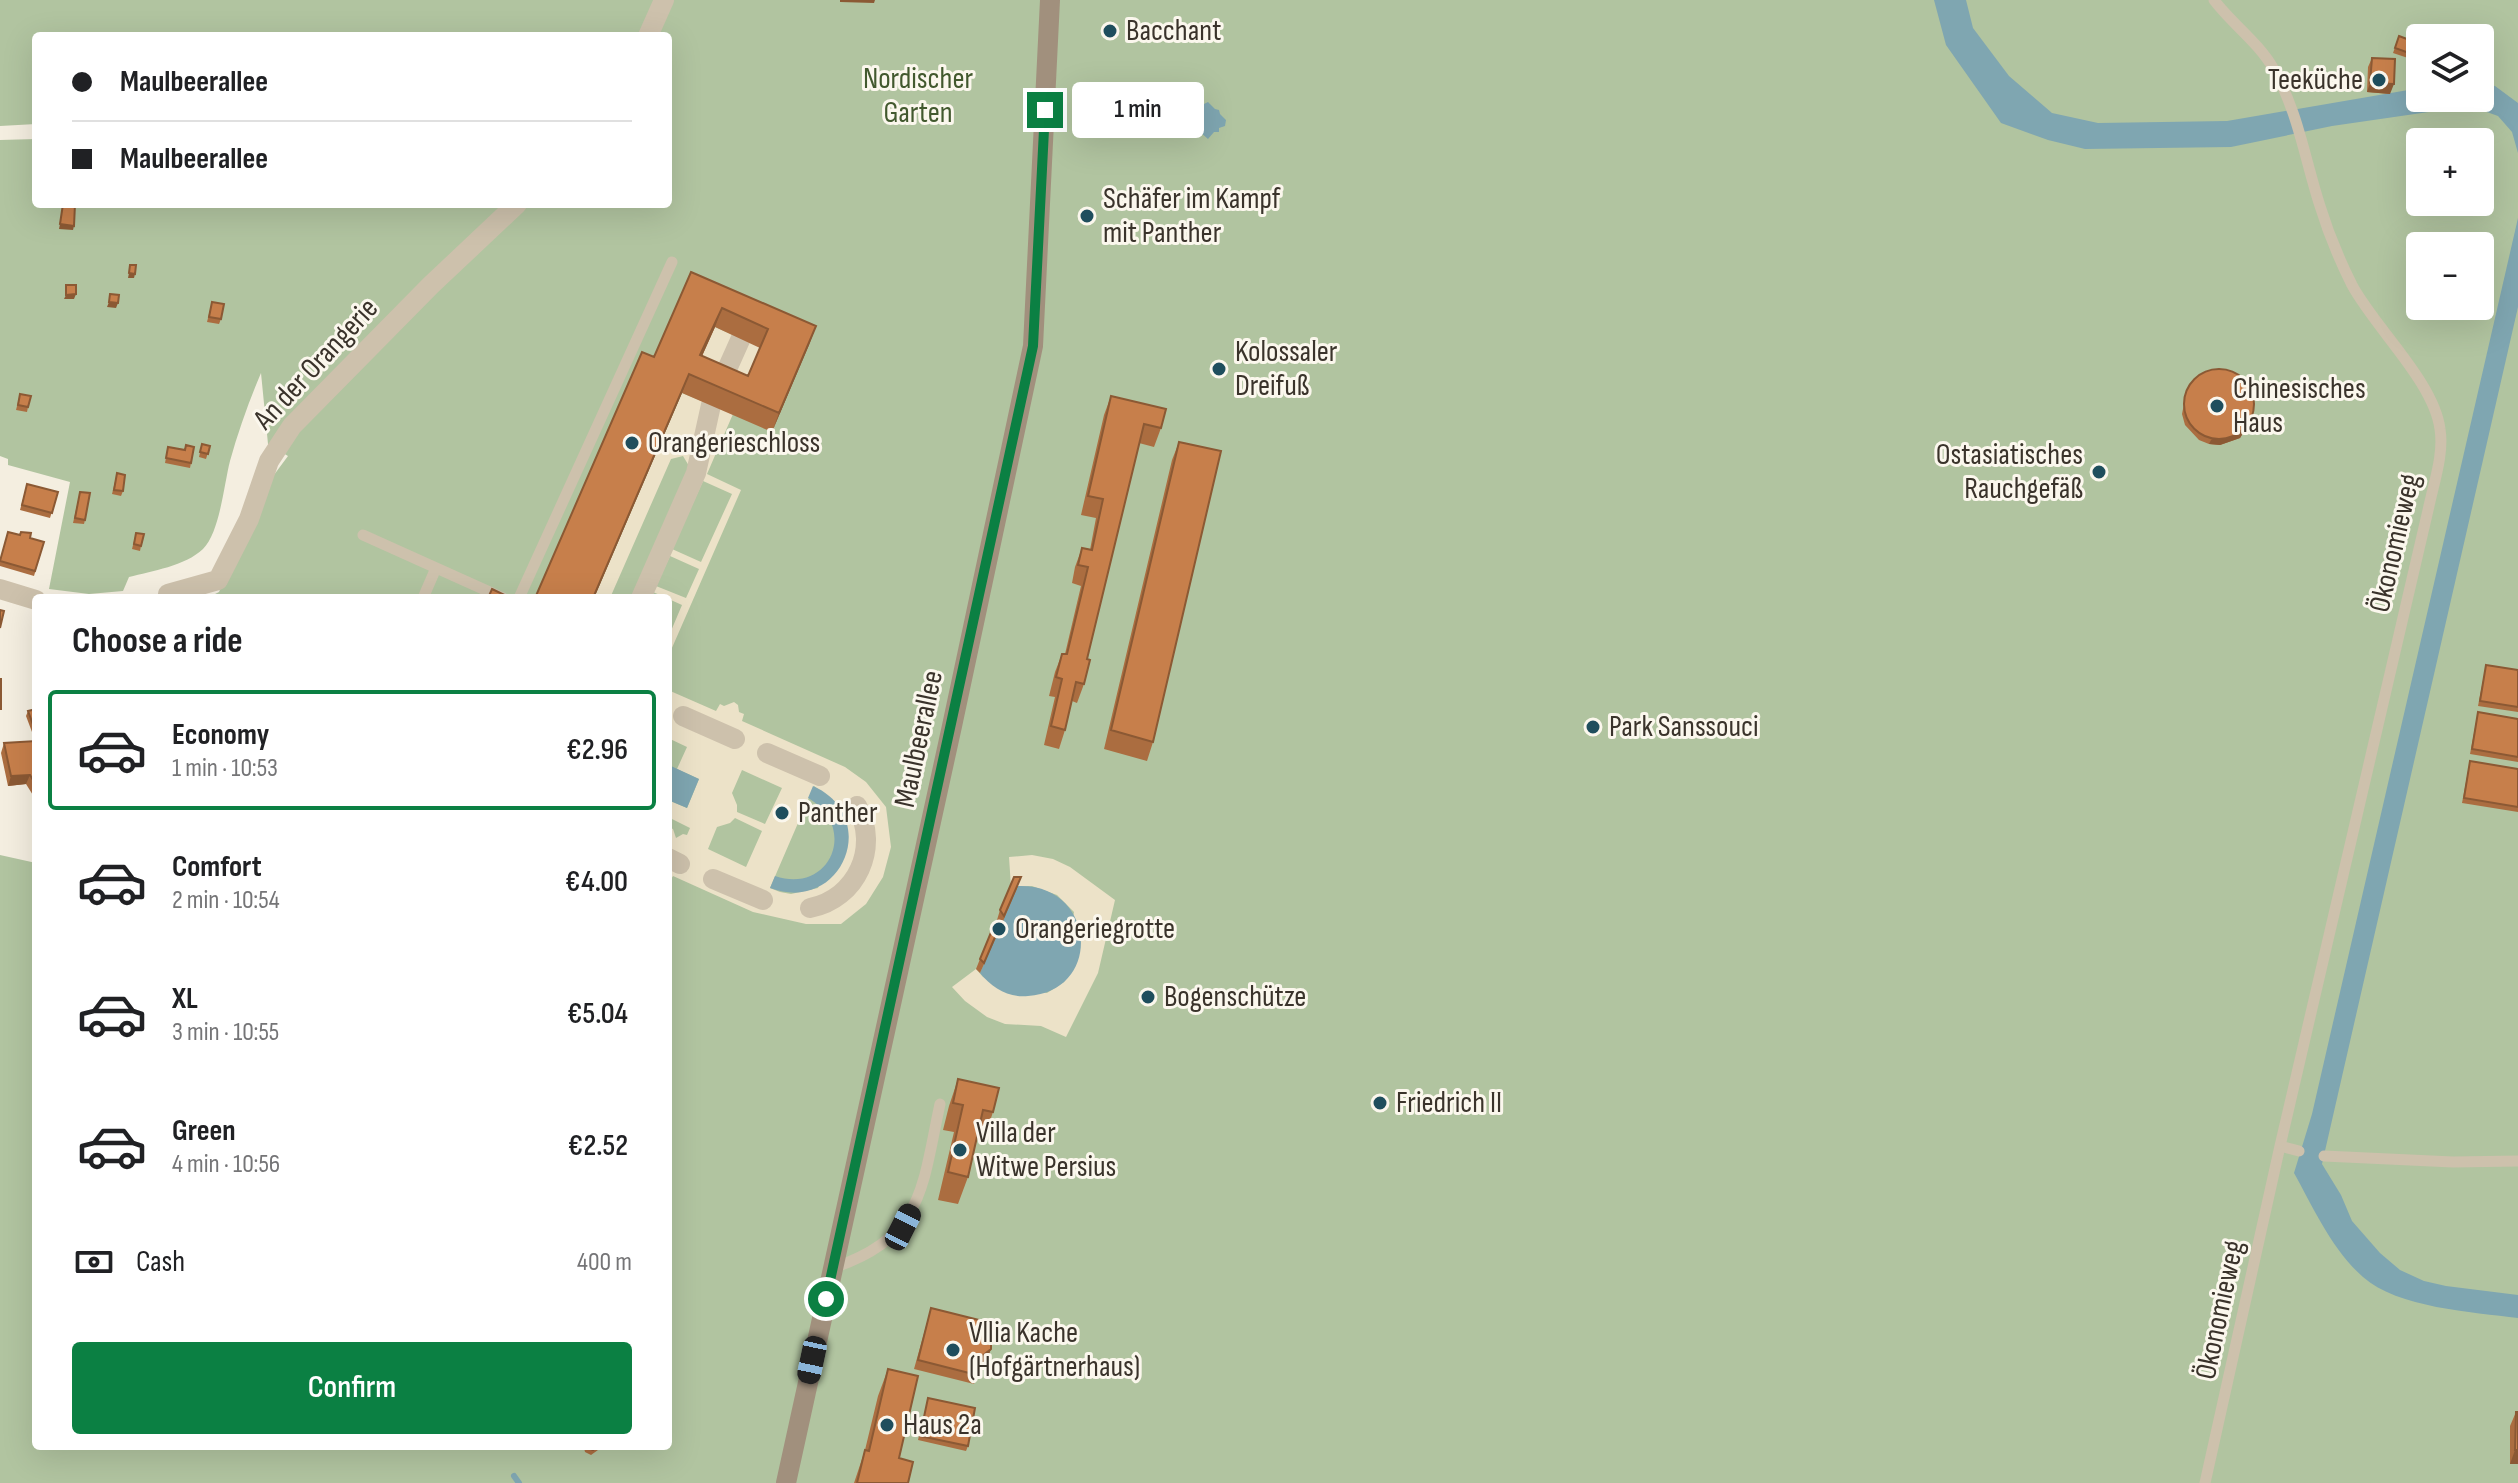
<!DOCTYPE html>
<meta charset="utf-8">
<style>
body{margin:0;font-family:"Sofia Sans Condensed",sans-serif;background:#f6f6f6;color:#202124;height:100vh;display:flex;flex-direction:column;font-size:30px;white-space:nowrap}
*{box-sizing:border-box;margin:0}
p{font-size:26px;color:#757577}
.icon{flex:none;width:44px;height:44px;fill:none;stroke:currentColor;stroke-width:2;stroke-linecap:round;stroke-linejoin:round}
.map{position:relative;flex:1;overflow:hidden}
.sheet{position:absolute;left:32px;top:594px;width:640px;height:856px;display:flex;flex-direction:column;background:#fff;border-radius:8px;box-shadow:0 8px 32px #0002}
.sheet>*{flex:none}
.top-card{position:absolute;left:32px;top:32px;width:640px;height:176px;border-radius:8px;box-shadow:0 8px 32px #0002;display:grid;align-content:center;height:176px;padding:0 40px;background:#fff}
.fabs{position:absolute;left:2406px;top:24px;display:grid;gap:16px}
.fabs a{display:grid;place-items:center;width:88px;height:88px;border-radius:8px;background:#fff;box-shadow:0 8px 32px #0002;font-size:40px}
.end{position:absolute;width:36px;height:36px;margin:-18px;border:10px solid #0b8043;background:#fff;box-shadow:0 0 0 4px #fff}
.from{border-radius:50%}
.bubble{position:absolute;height:56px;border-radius:8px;background:#fff;box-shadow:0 8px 32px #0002;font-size:26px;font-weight:600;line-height:56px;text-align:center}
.car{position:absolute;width:24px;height:48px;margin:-24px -12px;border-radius:10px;box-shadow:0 0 6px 2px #0007;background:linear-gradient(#222 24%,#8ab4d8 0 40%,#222 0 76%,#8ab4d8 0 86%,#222 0)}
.top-card b{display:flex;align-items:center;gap:28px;height:76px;font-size:30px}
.top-card b+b{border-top:2px solid #e0e0e0}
.top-card i{width:20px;height:20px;background:#202124}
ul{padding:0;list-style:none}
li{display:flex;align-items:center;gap:24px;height:120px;margin:0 16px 12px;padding:0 24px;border:4px solid transparent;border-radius:8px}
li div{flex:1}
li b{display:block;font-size:30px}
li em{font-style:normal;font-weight:600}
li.active{border-color:#0b8043}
li>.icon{width:72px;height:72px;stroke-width:1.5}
h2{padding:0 40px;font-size:36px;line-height:96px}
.pay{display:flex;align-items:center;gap:20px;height:88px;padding:0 40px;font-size:30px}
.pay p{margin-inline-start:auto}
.action{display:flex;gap:16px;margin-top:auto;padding:16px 40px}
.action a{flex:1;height:92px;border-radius:8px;background:#0b8043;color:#fff;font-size:32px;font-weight:600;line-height:92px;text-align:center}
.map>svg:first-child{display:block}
</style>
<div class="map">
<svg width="2518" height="1483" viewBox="0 0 2518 1483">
<rect width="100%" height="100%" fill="#f4eee0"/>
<path fill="#b1c4a0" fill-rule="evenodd" d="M0,0H2518V1483H0V855L36,863V1446H668V598H207L219,592L262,491L288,456L268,444L261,373C249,401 238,432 230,461C224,484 220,532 203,549C185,566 152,571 129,577L123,591L89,594L49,589L70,482L8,465V459L0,456V140L36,139V204H668V36H36V124L0,126ZM2420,38H2480V98H2420ZM2420,142H2480V202H2420ZM2420,246H2480V306H2420Z"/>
<path fill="#ece2c8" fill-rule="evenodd" d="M715,327L762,348L741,394L693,374Z
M682,393L733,414L707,474L741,490L668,657V638L682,605L653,592L689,466L683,456L671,459L610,598H594ZM703,481L732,494L701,562L672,549ZM670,556L699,569L686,598L656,586Z
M668,690L716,711L720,704L724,706L734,702L738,705L739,712L744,714L742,721L845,767L866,782L886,807L891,847L883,877L866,904L841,924H806L753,912L673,876L668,884V827L673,829L676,838L683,834L687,835L690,828L672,819L668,826V800L687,808L699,779L677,769L687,747L668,738ZM742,770L782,788L765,824L737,812V805L732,793ZM814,786L837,803L846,821L818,888L791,894L780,892L770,888ZM735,818L762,831L746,867L708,849L717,827L730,823Z
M1032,855L1053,859L1070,867L1115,900L1098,973L1066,1037L1041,1026L1005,1024L987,1017L965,1001L952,987L976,969L983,977L1047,993L1064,982L1074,912L1057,895L1032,886L1011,887L1009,857Z"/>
<path fill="#7fa6b1" d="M1934,0H1966L1973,28L2009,76L2052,113L2098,123L2227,121L2420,88V98H2480V82L2495,86L2518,103V153L2512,132L2498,116L2470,106L2332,126L2231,147L2085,149L2048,140L2001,123L1946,45Z
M1208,102L1215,109L1219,110L1220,114L1226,120L1225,126L1219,128V132H1214L1208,139L1200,132H1195V126L1190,122V117L1196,114V108Z
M2518,218V307L2322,1164L2341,1195L2352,1221L2380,1253L2400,1270L2424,1281L2446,1286L2518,1295V1318C2472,1312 2398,1308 2363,1277C2332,1250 2313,1207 2294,1173L2312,1114Z
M671,766L699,779L687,808L668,800V768Z
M813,786C882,817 842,915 770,888L775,876C830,895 859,827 808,798Z
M1018,886C1096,883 1104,991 1028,996C1009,998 992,988 980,973Z"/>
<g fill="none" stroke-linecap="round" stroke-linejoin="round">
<path stroke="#7fa6b1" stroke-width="6" d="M514,1476L519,1483"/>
<path stroke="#cdc1ac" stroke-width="11" d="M363,535L503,598
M423,598L436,568
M519,598L672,262
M2280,1146L2299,1151
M2324,1156L2453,1162L2518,1161
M833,1268C924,1237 922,1187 940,1104
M2205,1483L2280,1146L2429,506C2434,482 2444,454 2440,429C2434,382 2375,328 2352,285C2340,261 2328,232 2320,206C2305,160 2298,111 2273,68C2258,42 2232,24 2214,0"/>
<path stroke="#cdc1ac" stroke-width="20" d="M648,36L664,0
M720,385L741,338
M0,589L36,600
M168,594L218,580L249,519L269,461L292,426L431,285L517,204
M641,598L696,473L711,405
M683,716L735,739
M767,753L820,776
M668,858L680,864
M713,879L763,900
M810,908C857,899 880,847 857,806"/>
<path stroke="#a1907d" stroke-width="20" d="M786,1483L952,726L1033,346L1050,0"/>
</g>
<path fill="#ab6d40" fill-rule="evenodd" d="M2399,36L2420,44V62L2393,53Z
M2372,58L2390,94L2367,92L2368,67Z
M691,272L816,326L772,432L682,393ZM715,327L760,348L748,376L702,356Z
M212,302L221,319L219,324L207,322Z
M2187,389L2254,415L2240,438L2220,445L2209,444L2199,440L2185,425L2182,414Z
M20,394L28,407L27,412L16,410Z
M1111,396L1161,428L1154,447L1139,443L1087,659L1084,684L1077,703L1072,701L1065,730L1059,749L1044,745L1055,697L1049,696L1055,672L1062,654H1065L1081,586L1072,583L1075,567L1082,548L1090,550L1096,518L1081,515L1104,415Z
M1179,442L1153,742L1147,761L1104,749L1172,460Z
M202,444L210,446L206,459L199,457Z
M186,445L191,463L190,468L165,463L168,447L184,450Z
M117,473L123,491L121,496L112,494Z
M27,484L58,492L50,518L20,510Z
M80,492L85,520L84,524L73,523Z
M136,533L141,546L140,551L132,549Z
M20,535L44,542L34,576L0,566V558Z
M2486,665L2518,670V712L2478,706Z
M28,711L36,731L32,732L26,716Z
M2478,712L2518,719V762L2470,754Z
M36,741V800L26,784L8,786L1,753L4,743Z
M2470,761L2518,769V812L2462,803Z
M1018,886L998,933L980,973L976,969L980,959L1000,924L997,920L1000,910Z
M958,1079L993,1112L984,1139L977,1138L968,1177L958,1204L938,1200L954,1132L943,1130L949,1106Z
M931,1308L987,1336L991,1349L987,1359L980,1364L974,1384L914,1369Z
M888,1369L899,1458L908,1483H854L865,1450L878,1396Z
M928,1398L968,1446L966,1451L918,1440Z
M2516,1412H2518V1464H2510V1426Z
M571,1446H599L598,1450L591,1455L585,1452L584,1448L572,1450Z"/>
<path fill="#8b5934" d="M840,0H875L874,3L840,2Z
M2370,83L2394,84L2390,94L2367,92Z
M60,224L74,226L73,230L59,229Z
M129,273L135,274L134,278H128Z
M76,294L74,299H64L66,295Z
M109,302L118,303L116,308L107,307Z
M722,308L715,327L694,374L700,355Z
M816,326L809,345L772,432L779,413Z
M689,374L682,393L594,598H593Z
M2254,415L2240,438L2220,445L2209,444L2211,440Z
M30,775L26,784L8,786L11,776Z
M991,1349L987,1359L979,1365L982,1356Z
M573,1446H585L584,1448L572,1450Z
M2515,1450H2518V1464H2510Z"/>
<path fill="#c77f4b" stroke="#8b5934" stroke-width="2" fill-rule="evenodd" d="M2399,36L2420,44V57L2395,48Z
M2372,58L2395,59L2394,84L2370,83Z
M63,204H75L74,226L60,224Z
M130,265H136L135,274L129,273Z
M691,272L816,326L779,413L689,374L593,598H535L642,352L654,357ZM722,308L768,329L748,376L700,355Z
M66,285H76V294L66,295Z
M110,294L119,295L118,303L109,302Z
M212,302L224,304L221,319L209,317Z
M2184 404a35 35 0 1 1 70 0a35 35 0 1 1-70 0Z
M20,394L31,396L28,407L18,405Z
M1111,396L1166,409L1161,428L1144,424L1087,659L1090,660L1084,684L1076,682L1065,730L1051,726L1062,679L1056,677L1062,654H1067L1088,567L1078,565L1082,548L1092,550L1103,499L1088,496Z
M1179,442L1221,451L1153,742L1111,730Z
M202,444L210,446L208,454L200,452Z
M186,445L194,447L191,463L166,458L168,447L185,450Z
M117,473L125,475L123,491L114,490Z
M27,484L58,492L52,513L22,505Z
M80,492L90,493L85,520L75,518Z
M8,532L20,535L21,532L31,533L30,538L44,542L35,571L0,561Z
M136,533L144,534L141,546L134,544Z
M492,589L511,598H488Z
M0,610L4,611L0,628Z
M2486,665L2518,670V707L2480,701Z
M0,679H1V709H0Z
M36,709V727H34L28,711Z
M2478,712L2518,719V757L2472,749Z
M36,741V785L30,775L11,776L4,743Z
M2470,761L2518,769V807L2464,798Z
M1014,877H1021L1004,916L1000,910Z
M1001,923L984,963L980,959L994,925Z
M958,1079L999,1088L993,1112L983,1110L968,1177L948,1172L963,1105L953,1103Z
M931,1308L991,1323L987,1336L991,1342V1349L982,1356L977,1375L918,1360Z
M888,1369L918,1376L899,1458L913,1462L908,1483H857L865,1450L869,1451Z
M928,1398L975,1408L968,1446L920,1436Z
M2516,1412H2518V1450H2515Z
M586,1446H598L593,1450L587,1448Z"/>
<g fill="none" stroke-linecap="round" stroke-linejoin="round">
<path stroke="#0b8043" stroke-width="10" d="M826,1299L1033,346L1045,110"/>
</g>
<g fill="#1f4e5d" stroke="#fbf7ed" stroke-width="3">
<circle cx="1110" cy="31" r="8"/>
<circle cx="2379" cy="80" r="8"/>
<circle cx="1087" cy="216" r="8"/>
<circle cx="1219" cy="369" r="8"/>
<circle cx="2217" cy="406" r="8"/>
<circle cx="632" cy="443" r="8"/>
<circle cx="2099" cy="472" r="8"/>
<circle cx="1593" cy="727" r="8"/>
<circle cx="782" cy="813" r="8"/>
<circle cx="999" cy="929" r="8"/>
<circle cx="1148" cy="997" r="8"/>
<circle cx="1380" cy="1103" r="8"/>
<circle cx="960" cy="1150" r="8"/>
<circle cx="953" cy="1350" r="8"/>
<circle cx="887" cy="1425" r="8"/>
</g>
<g text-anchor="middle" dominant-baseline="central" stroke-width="6" stroke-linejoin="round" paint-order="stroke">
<g font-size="30" fill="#3a332b" stroke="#fbf7ed" text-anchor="start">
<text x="1126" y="31">Bacchant</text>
<text x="2363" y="80" text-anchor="end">Teeküche</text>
<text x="1103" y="199">Schäfer im Kampf<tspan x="1103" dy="34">mit Panther</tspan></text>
<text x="1235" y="352">Kolossaler<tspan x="1235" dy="34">Dreifuß</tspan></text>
<text x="2233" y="389">Chinesisches<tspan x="2233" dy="34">Haus</tspan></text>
<text x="648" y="443">Orangerieschloss</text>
<text x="2083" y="455" text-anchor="end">Ostasiatisches<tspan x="2083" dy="34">Rauchgefäß</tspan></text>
<text x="1609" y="727">Park Sanssouci</text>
<text x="798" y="813">Panther</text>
<text x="1015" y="929">Orangeriegrotte</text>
<text x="1164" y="997">Bogenschütze</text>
<text x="1396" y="1103">Friedrich II</text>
<text x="976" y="1133">Villa der<tspan x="976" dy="34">Witwe Persius</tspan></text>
<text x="969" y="1333">Vllia Kache<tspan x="969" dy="34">(Hofgärtnerhaus)</tspan></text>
<text x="903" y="1425">Haus 2a</text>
</g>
<g font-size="30" fill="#42592e" stroke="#fbf7ed">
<text x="918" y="79">Nordischer<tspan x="918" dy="34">Garten</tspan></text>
</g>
<g font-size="30" fill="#3a332b" stroke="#fbf7ed">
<text transform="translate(316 364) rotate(-47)">An der Orangerie</text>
<text transform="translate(2395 543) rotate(-77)">Ökonomieweg</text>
<text transform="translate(919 739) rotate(-78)">Maulbeerallee</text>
<text transform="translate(2220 1310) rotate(-78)">Ökonomieweg</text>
</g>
</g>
</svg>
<div class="fabs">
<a><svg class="icon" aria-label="layers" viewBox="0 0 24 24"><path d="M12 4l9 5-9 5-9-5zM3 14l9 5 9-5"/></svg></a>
<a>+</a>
<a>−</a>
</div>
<i class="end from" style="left:826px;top:1299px"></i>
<i class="end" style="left:1045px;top:110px"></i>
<div class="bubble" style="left:1072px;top:82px;width:132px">1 min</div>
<i class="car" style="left:903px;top:1227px;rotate:27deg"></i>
<i class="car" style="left:812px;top:1360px;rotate:192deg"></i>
<div class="top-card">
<b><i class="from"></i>Maulbeerallee</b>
<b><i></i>Maulbeerallee</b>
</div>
<section class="sheet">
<h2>Choose a ride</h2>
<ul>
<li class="active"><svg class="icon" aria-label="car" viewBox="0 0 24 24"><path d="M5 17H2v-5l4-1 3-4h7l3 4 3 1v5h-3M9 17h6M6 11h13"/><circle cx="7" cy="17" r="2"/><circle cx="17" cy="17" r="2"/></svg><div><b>Economy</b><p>1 min · 10:53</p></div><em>€2.96</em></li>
<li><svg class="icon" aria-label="car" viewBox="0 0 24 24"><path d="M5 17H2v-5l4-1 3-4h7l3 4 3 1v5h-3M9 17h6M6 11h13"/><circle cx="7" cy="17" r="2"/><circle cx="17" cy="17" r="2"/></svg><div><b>Comfort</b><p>2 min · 10:54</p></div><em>€4.00</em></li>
<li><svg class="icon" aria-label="car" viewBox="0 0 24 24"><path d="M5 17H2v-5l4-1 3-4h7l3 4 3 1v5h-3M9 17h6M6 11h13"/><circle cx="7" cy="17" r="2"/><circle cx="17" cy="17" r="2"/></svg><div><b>XL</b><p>3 min · 10:55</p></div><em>€5.04</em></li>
<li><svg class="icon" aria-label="car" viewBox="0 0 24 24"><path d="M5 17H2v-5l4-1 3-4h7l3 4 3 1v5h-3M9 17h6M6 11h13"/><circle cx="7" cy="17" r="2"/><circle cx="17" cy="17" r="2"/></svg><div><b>Green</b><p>4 min · 10:56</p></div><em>€2.52</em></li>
</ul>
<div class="pay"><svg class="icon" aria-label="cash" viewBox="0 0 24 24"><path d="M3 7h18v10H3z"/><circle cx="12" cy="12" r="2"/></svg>Cash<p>400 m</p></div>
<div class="action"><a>Confirm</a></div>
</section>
</div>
